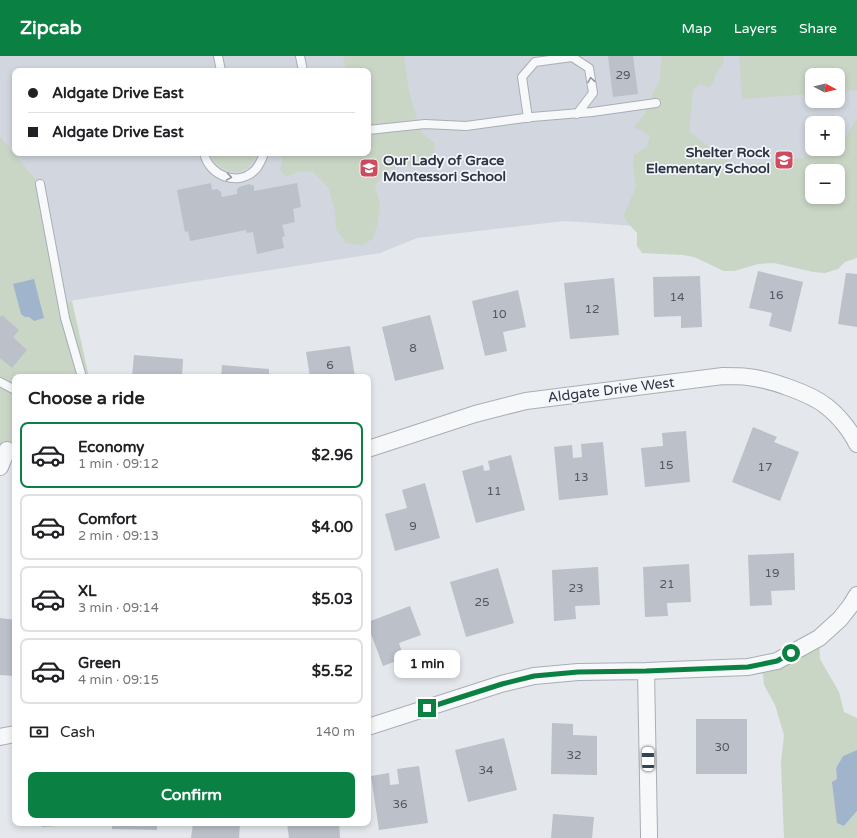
<!DOCTYPE html>
<meta charset="utf-8">
<style>
body{margin:0;font-family:"Varela Round",sans-serif;background:#f2f2f2;color:#202124;height:100vh;display:flex;flex-direction:column;font-size:15px;white-space:nowrap}
*{box-sizing:border-box;margin:0}
p{font-size:13px;color:#757577}
.icon{flex:none;width:22px;height:22px;fill:none;stroke:currentColor;stroke-width:2;stroke-linecap:round;stroke-linejoin:round}
.map{position:relative;flex:1;overflow:hidden}
.side{position:absolute;left:12px;top:318px;width:359px;height:452px;display:flex;flex-direction:column;background:#fff;border-radius:8px;box-shadow:0 2px 6px #0003}
.side>*{flex:none}
.banner{position:absolute;left:12px;top:12px;width:359px;height:88px;border-radius:8px;box-shadow:0 2px 6px #0003;display:grid;align-content:center;height:88px;padding:0 16px;background:#fff}
.needle{width:26px;rotate:97deg}
.tools{position:absolute;left:805px;top:12px;display:grid;gap:8px}
.tools a{display:grid;place-items:center;width:40px;height:40px;border-radius:8px;background:#fff;box-shadow:0 2px 6px #0003;font-size:20px}
.end{position:absolute;width:18px;height:18px;margin:-9px;border:5px solid #0b8043;background:#fff;box-shadow:0 0 0 2px #fff}
.from{border-radius:50%}
.bubble{position:absolute;height:28px;border-radius:8px;background:#fff;box-shadow:0 2px 6px #0003;font-size:13px;font-weight:800;line-height:28px;text-align:center}
.car{position:absolute;width:12px;height:24px;margin:-12px -6px;border-radius:5px;box-shadow:0 0 3px 1px #0007;background:linear-gradient(#fff 24%,#345 0 40%,#fff 0 76%,#345 0 86%,#fff 0)}
.banner b{display:flex;align-items:center;gap:14px;height:38px;font-size:15px}
.banner b+b{border-top:1px solid #e0e0e0}
.banner i{width:10px;height:10px;background:#202124}
ul{padding:0;list-style:none}
li{display:flex;align-items:center;gap:12px;height:66px;margin:0 8px 6px;padding:0 8px;border:2px solid #e0e0e0;border-radius:8px}
li div{flex:1}
li b{display:block;font-size:15px}
li em{font-style:normal;font-weight:800}
li.active{border-color:#0b8043}
li>.icon{width:36px;height:36px;stroke-width:1.5}
h2{padding:0 16px;font-size:18px;line-height:48px}
.pay{display:flex;align-items:center;gap:10px;height:44px;padding:0 16px;font-size:15px}
.pay p{margin-inline-start:auto}
.cta{display:flex;gap:8px;margin-top:auto;padding:8px 16px}
.cta a{flex:1;height:46px;border-radius:8px;background:#0b8043;color:#fff;font-size:16px;font-weight:800;line-height:46px;text-align:center}
header{display:flex;align-items:center;gap:24px;box-sizing:border-box;height:56px;padding:0 20px;background:#0b8043;color:#fff}
header strong{font-size:19px}
nav{display:flex;gap:22px;margin-inline-start:auto;font-size:14px}
.map>svg:first-child{display:block}
</style>
<header>
<strong>Zipcab</strong>
<nav><a>Map</a><a>Layers</a><a>Share</a></nav>
</header>
<div class="map">
<svg width="857" height="782" viewBox="0 0 857 782">
<rect width="100%" height="100%" fill="#e4e7ec"/>
<path fill="#d2d6de" fill-rule="evenodd" d="M0,0H857V186L565,165L417,182L380,197L62,246L40,128L0,80ZM15,15H368V97H15ZM812,19H838V45H812ZM812,67H838V93H812ZM812,115H838V141H812Z"/>
<path fill="#c9d6c5" fill-rule="evenodd" d="M343,0H404L409,36L421,76L435,87L433,103L421,111L402,109L387,115L375,129L380,149L377,169L373,183L361,189L346,187L336,173L335,154L328,131L313,116H300L286,120L280,114L283,100L291,97H368V15H346Z
M662,0H724C723,13 720,9 716,18C713,24 716,25 710,31H707L702,28L698,29L693,34L689,75L712,93L720,101L733,107L751,108L801,102L828,93H838V88C847,84 850,70 857,63V202L845,206L838,213L825,217L813,216L774,207L758,208L734,215H724L694,201L683,199L642,197L637,190V177L626,165L624,159L636,131L634,121L633,107L634,99L647,91L650,80L634,71L644,59L653,37L659,27ZM812,115H838V141H812Z
M739,0H857V34L838,36V19H812V38L742,43Z
M0,80L40,128L63,246L72,245L89,321H15V395L7,394L0,411Z
M210,97H257C248,123 220,121 210,97Z
M819,582L820,603L839,636L844,656L857,662V694L843,700L836,712L844,770L857,755V782H784L781,707L784,679L775,649L764,629L762,608Z"/>
<path fill="#a0b5cb" d="M34,223L44,262L34,265L29,261H25L21,258L13,228Z
M857,694V755L844,770L837,767L832,726L837,723L836,712L843,700Z"/>
<path fill="#bbc0c9" d="M608,0H633L638,38L613,41Z
M211,127L212,134L217,133L221,136L222,141L237,138V134L239,131L249,128L254,130V135L297,127L301,151L293,153L295,166L282,169L285,180L282,181L284,192L257,198L253,176L247,177L246,174L190,185L188,175L185,176L177,134Z
M758,215L803,226L791,276L769,270L772,257L749,252Z
M846,217L857,218V271L838,268Z
M700,220L702,271L681,272V260L654,261L653,221Z
M614,222L619,279L570,283L564,227Z
M518,234L526,271L503,276L507,295L485,300L472,245Z
M2,259L19,274L13,281L27,294L12,312L0,302V261Z
M430,259L444,313L395,325L382,271Z
M350,290L355,321H310L306,296Z
M134,299L183,303L182,321H132Z
M222,309L269,313V321H221Z
M753,371L777,381L774,386L799,396L780,445L732,426Z
M686,375L690,426L645,431L641,392L663,390L662,377Z
M603,386L608,439L559,444L554,391L572,389L573,402L582,401L581,388Z
M511,399L525,454L476,467L462,415L483,409L484,415L490,414L488,405Z
M425,427L440,482L395,495L385,458L407,452L402,434Z
M794,497L795,534L771,535L772,549L750,550L748,499Z
M689,508L691,546L667,547L668,560L645,561L643,511Z
M598,511L600,549L575,550L576,563L554,565L552,514Z
M498,512L514,567L466,581L450,526Z
M410,550L421,579L399,587L404,602L383,610L368,570V566Z
M0,562L15,564V620L0,619Z
M696,663H747V718H696Z
M552,667L573,668V679L597,680V719L551,718Z
M504,682L517,734L468,746L455,694Z
M419,710L428,767L379,774L371,720L389,717L390,729L399,728L397,713Z
M553,758L594,761L592,782H551Z
M42,767H74V769L42,771Z
M112,767H157V774L112,773Z
M193,767H240L239,782H191Z
M287,767H339L340,782H289Z"/>
<g fill="none" stroke-linecap="round" stroke-linejoin="round">
<g stroke="#a9aeb6" stroke-width="10">
<path id="service" d="M218,0L221,15
M300,0L303,15
M528,62L522,21L535,6L572,1L589,12L593,37L577,58
M368,74L425,68L466,70L532,61L592,56L656,47
M204,97C209,120 238,131 255,114C260,109 262,103 264,97
M40,128L65,262L82,321
M0,326L15,334"/>
</g>
<g stroke="#a9aeb6" stroke-width="18">
<path id="minor" d="M368,393L475,358L526,345L723,320C731,320 740,320 748,321C768,323 810,337 826,350C838,359 851,375 857,388
M0,411L7,394
M646,615L649,777V782
M368,671L501,628L534,620L578,616L646,615L748,611L777,605L819,582L840,563L851,549L857,539
M0,681L15,678"/>
</g>
<use href="#service" stroke="#f7f8fa" stroke-width="8"/>
<use href="#minor" stroke="#f7f8fa" stroke-width="16"/>
</g>
<defs><path id="oneway-chevron" d="M-2-3.5L2.5 0L-2 3.5" fill="none" stroke-width="1.6" stroke-linecap="round" stroke-linejoin="round"/></defs>
<g stroke="#92969f">
<use href="#oneway-chevron" transform="translate(591 24) rotate(-99)"/>
<use href="#oneway-chevron" transform="translate(229 121) rotate(9)"/>
</g>
<g fill="none" stroke-linecap="round" stroke-linejoin="round">
<path stroke="#0b8043" stroke-width="5" d="M427,652L502,628L534,620L578,616L646,615L748,611L777,605L791,597"/>
</g>
<defs>
<g id="school-square" transform="scale(1)"><rect x="-9" y="-9" width="18" height="18" rx="4" fill="#ce4c60" stroke="#f4f6f9"/><path d="M0-5L7-2L0 1L-7-2ZM-4 1L0 2.5L4 1V4Q0 6-4 4Z" fill="#fff"/></g>
</defs>
<g fill-rule="evenodd">
<use href="#school-square" x="784" y="104"/>
<use href="#school-square" x="369" y="112"/>
</g>
<g text-anchor="middle" dominant-baseline="central" stroke-width="3.5" stroke-linejoin="round" paint-order="stroke">
<g font-size="12" fill="#505865">
<text x="623" y="19">29</text>
<text x="776" y="239">16</text>
<text x="677" y="241">14</text>
<text x="592" y="253">12</text>
<text x="499" y="258">10</text>
<text x="413" y="292">8</text>
<text x="330" y="309">6</text>
<text x="666" y="409">15</text>
<text x="765" y="411">17</text>
<text x="581" y="421">13</text>
<text x="494" y="435">11</text>
<text x="413" y="470">9</text>
<text x="772" y="517">19</text>
<text x="667" y="528">21</text>
<text x="576" y="532">23</text>
<text x="482" y="546">25</text>
<text x="722" y="691">30</text>
<text x="574" y="699">32</text>
<text x="486" y="714">34</text>
<text x="400" y="748">36</text>
</g>
<g font-size="14" font-weight="bold" fill="#2c3544" stroke="#f4f6f9" text-anchor="end">
<text x="770" y="96">Shelter Rock<tspan x="770" dy="16">Elementary School</tspan></text>
<text x="383" y="104" text-anchor="start">Our Lady of Grace<tspan x="383" dy="16">Montessori School</tspan></text>
</g>
<g font-size="14" fill="#2c3544" stroke="#f4f6f9">
<text transform="translate(611 334) rotate(-7)">Aldgate Drive West</text>
</g>
</g>
</svg>
<div class="tools">
<a><svg class="needle" viewBox="-14 -14 28 28"><path d="M0-13l5 13h-10z" fill="#e53935"/><path d="M0 13l5-13h-10z" fill="#757577"/></svg></a>
<a>+</a>
<a>−</a>
</div>
<i class="end from" style="left:791px;top:597px"></i>
<i class="end" style="left:427px;top:652px"></i>
<div class="bubble" style="left:394px;top:594px;width:66px">1 min</div>
<i class="car" style="left:648px;top:703px;rotate:359deg"></i>
<div class="banner">
<b><i class="from"></i>Aldgate Drive East</b>
<b><i></i>Aldgate Drive East</b>
</div>
<section class="side">
<h2>Choose a ride</h2>
<ul>
<li class="active"><svg class="icon" aria-label="car" viewBox="0 0 24 24"><path d="M5 17H2v-5l4-1 3-4h7l3 4 3 1v5h-3M9 17h6M6 11h13"/><circle cx="7" cy="17" r="2"/><circle cx="17" cy="17" r="2"/></svg><div><b>Economy</b><p>1 min · 09:12</p></div><em>$2.96</em></li>
<li><svg class="icon" aria-label="car" viewBox="0 0 24 24"><path d="M5 17H2v-5l4-1 3-4h7l3 4 3 1v5h-3M9 17h6M6 11h13"/><circle cx="7" cy="17" r="2"/><circle cx="17" cy="17" r="2"/></svg><div><b>Comfort</b><p>2 min · 09:13</p></div><em>$4.00</em></li>
<li><svg class="icon" aria-label="car" viewBox="0 0 24 24"><path d="M5 17H2v-5l4-1 3-4h7l3 4 3 1v5h-3M9 17h6M6 11h13"/><circle cx="7" cy="17" r="2"/><circle cx="17" cy="17" r="2"/></svg><div><b>XL</b><p>3 min · 09:14</p></div><em>$5.03</em></li>
<li><svg class="icon" aria-label="car" viewBox="0 0 24 24"><path d="M5 17H2v-5l4-1 3-4h7l3 4 3 1v5h-3M9 17h6M6 11h13"/><circle cx="7" cy="17" r="2"/><circle cx="17" cy="17" r="2"/></svg><div><b>Green</b><p>4 min · 09:15</p></div><em>$5.52</em></li>
</ul>
<div class="pay"><svg class="icon" aria-label="cash" viewBox="0 0 24 24"><path d="M3 7h18v10H3z"/><circle cx="12" cy="12" r="2"/></svg>Cash<p>140 m</p></div>
<div class="cta"><a>Confirm</a></div>
</section>
</div>
